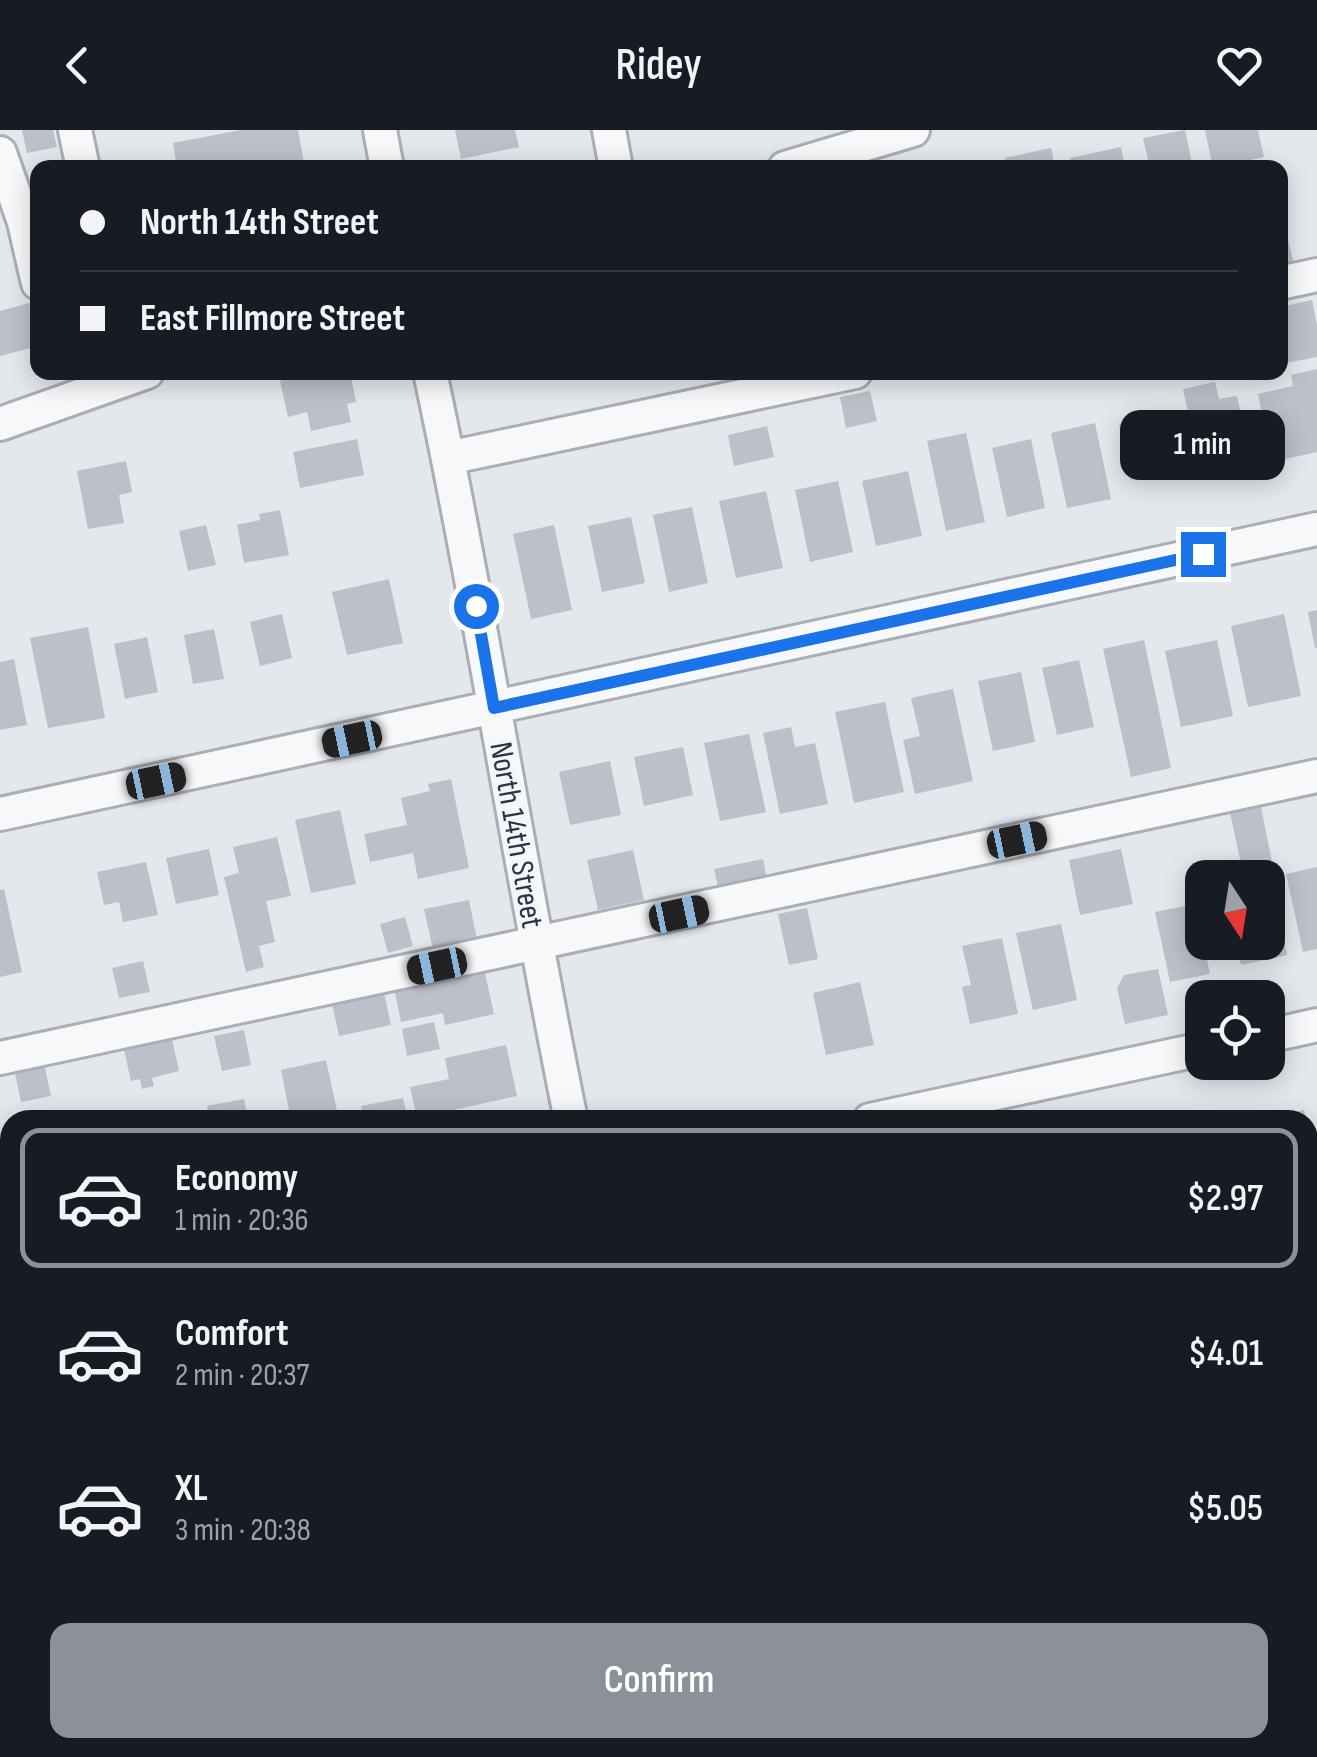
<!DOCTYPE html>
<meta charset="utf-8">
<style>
body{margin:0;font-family:"Sofia Sans Condensed",sans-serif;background:#20242c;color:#f1f3f6;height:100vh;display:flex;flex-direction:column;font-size:38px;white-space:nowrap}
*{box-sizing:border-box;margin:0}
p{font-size:32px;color:#9ea1a6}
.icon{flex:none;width:55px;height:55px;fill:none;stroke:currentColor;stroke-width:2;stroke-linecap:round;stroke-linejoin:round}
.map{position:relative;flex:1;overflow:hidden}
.details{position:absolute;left:0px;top:980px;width:1318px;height:648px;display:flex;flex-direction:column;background:#171b24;border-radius:30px 30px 0 0;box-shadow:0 5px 25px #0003}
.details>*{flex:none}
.hud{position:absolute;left:30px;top:30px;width:1258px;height:220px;border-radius:20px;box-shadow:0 5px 25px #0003;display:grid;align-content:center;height:220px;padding:0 50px;background:#171b24}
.needle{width:65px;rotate:168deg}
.tools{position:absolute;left:1185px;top:730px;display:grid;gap:20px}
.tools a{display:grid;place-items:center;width:100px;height:100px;border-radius:20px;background:#171b24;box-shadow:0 5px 25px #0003;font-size:50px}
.end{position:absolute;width:45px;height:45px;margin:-22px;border:12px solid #1a73e8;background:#fff;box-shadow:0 0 0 5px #fff}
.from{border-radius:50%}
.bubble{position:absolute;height:70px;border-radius:20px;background:#171b24;box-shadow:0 5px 25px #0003;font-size:32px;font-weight:600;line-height:70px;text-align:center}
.car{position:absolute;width:30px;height:60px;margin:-30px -15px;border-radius:12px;box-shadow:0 0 8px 2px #0007;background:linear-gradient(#222 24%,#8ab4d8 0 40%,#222 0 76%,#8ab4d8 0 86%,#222 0)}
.hud b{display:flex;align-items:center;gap:35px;height:95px;font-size:38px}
.hud b+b{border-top:2px solid #363941}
.hud i{width:25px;height:25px;background:#f1f3f6}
ul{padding:18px 0 0;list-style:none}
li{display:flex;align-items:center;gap:30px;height:140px;margin:0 20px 15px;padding:0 30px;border:5px solid transparent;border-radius:20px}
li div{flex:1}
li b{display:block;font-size:38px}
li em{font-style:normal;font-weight:600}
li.selected{border-color:#8c9099}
li>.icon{width:90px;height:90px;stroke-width:1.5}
.primary-button{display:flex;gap:20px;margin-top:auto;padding:20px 50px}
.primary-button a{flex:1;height:115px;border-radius:20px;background:#8c9099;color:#fff;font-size:40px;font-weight:600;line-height:115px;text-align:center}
header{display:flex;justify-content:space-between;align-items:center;height:130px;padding:0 50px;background:#171b24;font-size:45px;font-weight:600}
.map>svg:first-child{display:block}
</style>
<header><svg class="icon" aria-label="back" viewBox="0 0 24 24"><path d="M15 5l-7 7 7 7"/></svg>Ridey<svg class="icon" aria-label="heart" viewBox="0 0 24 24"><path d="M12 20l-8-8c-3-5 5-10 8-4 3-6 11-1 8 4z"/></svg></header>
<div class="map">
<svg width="1317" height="1627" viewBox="0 0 1317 1627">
<rect width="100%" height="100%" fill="#e4e7ec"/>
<path fill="#d2d6de" d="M1317,1406V1627H710L709,1618H1308V1408Z"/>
<path fill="#bbc0ca" d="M22,0H53L57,17L27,23Z
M241,0H298L304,33L281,38H177L173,13Z
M455,0H515L519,17L461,29Z
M1185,0L1193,38H1150L1143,8Z
M1205,0H1258L1264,27L1213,38Z
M1121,17L1125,38H1072L1070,28Z
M1051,18L1055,38H1007L1005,28Z
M1280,77L1294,134L1280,137Z
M1312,170L1317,195V227L1280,234V177Z
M29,173L38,216L0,226V181Z
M1317,239V322L1272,332L1258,264L1293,256L1291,245Z
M318,242H350L356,272L347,274L351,292L311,301L307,282L288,287L280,251Z
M1215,252L1219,269L1237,266L1252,336L1202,346L1183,259Z
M870,261L877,291L846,298L840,267Z
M1170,284L1177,313L1190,310L1195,336L1131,350L1119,295Z
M1095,293L1111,369L1067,378L1051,303Z
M767,296L774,327L734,336L728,305Z
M966,303L985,392L946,401L927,311Z
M357,309L364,345L300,358L293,322Z
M1031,309L1045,378L1007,387L992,318Z
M126,331L132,362L119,365L124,393L88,399L77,341Z
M908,341L922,406L876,416L862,351Z
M838,351L853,422L810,432L795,360Z
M766,361L783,438L736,448L719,371Z
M692,377L708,453L669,462L653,385Z
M280,380L289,425L244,433L237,395L260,390L259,384Z
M631,387L645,453L602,462L588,396Z
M206,395L216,435L188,441L179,401Z
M554,395L572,480L531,489L513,404Z
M389,449L403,513L347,525L332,462Z
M1317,480V518H1315L1308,482Z
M282,484L292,528L260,536L250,492Z
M1284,484L1301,566L1248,577L1231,496Z
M88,497L105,588L48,598L30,508Z
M214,499L224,549L193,554L184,505Z
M147,507L158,562L125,569L114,514Z
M1144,510L1171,638L1131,647L1103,519Z
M1217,510L1233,586L1181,597L1165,521Z
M14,529L27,595L0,600V532Z
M1079,530L1094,597L1057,605L1042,538Z
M1021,542L1035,612L993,621L978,551Z
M953,559L973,651L915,664L903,610L920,606L911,568Z
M885,572L904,662L854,673L835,582Z
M791,597L795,617L815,613L828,674L780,684L763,603Z
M749,604L766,682L720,691L704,613Z
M683,617L693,665L644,676L634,627Z
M610,631L621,685L570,695L559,642Z
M451,649L469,738L418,749L413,723L370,732L364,704L407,695L401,668L430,661L428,654Z
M1261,677L1273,737L1243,743L1230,683Z
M340,680L356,754L311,763L295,690Z
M277,707L291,766L266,771L275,812L259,816L264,837L246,842L224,747L239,743L233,717Z
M209,719L219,765L176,774L166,728Z
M1121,719L1133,774L1080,785L1069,730Z
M633,720L644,770L598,780L587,730Z
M763,729L768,756L720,766L714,739Z
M146,732L158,785L123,792L119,772L104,775L97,742Z
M1317,737V819L1303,822L1286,744Z
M1273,758L1287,825L1241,835L1236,812H1268V759Z
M4,759L22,842L0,847V760Z
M469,770L477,810L433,819L424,779Z
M1195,774L1210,844L1170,852L1155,782Z
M807,778L818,829L789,835L778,784Z
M405,787L413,816L388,823L380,794Z
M1061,794L1077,870L1033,880L1016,803Z
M1002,808L1018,884L970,894L962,857L971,855L962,816Z
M143,831L150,862L119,868L112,838Z
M484,839L494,884L445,895L443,883L401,892L394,858Z
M1158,839L1168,885L1125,894L1117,858L1124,845Z
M860,852L874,915L826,925L813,863Z
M383,858L391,895L339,906L331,869Z
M434,892L440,919L407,926L402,899Z
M244,900L251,935L222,941L214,906Z
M172,909L179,941L152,948L154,956L142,959L140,949L131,951L124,920Z
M506,915L517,966L417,988L410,957L449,949L445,928Z
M326,930L339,990H291L281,940Z
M44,933L51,966L21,972L14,939Z
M403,968L408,990H364L361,976Z
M244,969L248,990H210L207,976Z
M1304,980L1306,990H1267L1266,988Z
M1317,1078V1121L1308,1123V1080Z
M1317,1229V1273H1315L1308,1231Z
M10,1250V1318H8L0,1279V1252Z
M7,1460L10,1470V1592L0,1594V1461Z
M1317,1481V1586L1312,1587L1308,1565V1483Z
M871,1618H920L922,1627H873Z
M945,1618H1049L1051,1627H947Z
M1082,1618H1162V1619L1126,1627H1084Z"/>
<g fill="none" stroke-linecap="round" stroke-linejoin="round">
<g stroke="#a9aeb7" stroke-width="38">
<path id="minor" d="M75,0L83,38
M380,0L387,38
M609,0L616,38
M0,23L24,92L38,153
M785,38L913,0
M1280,153L1317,145
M430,242C483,490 520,742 571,990
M0,294L147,242
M448,328L855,242
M0,684L1317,399
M1268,906L1317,895
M0,928L1317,646
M870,990L1202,919
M1308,1148L1317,1146
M0,1175L10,1172
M1308,1389L1317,1387
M0,1422L10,1420
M690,1618L692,1627
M184,1627L228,1618"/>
</g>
<use href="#minor" stroke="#f7f8fa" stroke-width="32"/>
</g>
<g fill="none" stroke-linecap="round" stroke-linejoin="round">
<path stroke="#1a73e8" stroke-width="12" d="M476,476L494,578L1203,424"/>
</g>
<g text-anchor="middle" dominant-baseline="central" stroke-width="8" stroke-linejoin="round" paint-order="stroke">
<g font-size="32" fill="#2b3445" stroke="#f4f6f9">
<text transform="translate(516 705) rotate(80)">North 14th Street</text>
</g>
</g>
</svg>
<div class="tools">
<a><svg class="needle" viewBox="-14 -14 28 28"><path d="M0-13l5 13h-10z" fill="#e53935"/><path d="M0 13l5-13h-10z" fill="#9ea1a6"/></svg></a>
<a><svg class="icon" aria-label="locate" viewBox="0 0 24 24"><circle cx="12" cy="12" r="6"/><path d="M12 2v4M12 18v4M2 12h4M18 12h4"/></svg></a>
</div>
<i class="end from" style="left:476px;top:476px"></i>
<i class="end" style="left:1203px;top:424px"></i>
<div class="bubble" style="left:1120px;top:280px;width:165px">1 min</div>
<i class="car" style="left:352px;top:609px;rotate:258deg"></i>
<i class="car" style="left:156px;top:651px;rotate:78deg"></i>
<i class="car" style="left:1017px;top:710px;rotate:78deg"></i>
<i class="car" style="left:679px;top:784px;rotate:78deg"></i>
<i class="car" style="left:437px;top:836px;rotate:258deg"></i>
<div class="hud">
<b><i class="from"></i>North 14th Street</b>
<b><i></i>East Fillmore Street</b>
</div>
<section class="details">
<ul>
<li class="selected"><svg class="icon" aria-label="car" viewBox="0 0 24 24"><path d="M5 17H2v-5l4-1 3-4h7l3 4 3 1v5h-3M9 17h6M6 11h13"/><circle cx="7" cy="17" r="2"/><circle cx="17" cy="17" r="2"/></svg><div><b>Economy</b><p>1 min · 20:36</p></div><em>$2.97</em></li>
<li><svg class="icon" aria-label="car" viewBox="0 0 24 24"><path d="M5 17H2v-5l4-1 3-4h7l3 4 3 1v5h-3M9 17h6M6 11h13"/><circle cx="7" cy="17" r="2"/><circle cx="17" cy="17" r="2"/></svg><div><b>Comfort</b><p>2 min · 20:37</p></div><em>$4.01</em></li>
<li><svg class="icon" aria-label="car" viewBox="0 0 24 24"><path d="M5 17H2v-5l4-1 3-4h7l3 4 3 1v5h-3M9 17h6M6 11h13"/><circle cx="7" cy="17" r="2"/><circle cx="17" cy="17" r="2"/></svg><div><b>XL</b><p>3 min · 20:38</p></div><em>$5.05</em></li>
</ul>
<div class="primary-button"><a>Confirm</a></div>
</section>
</div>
